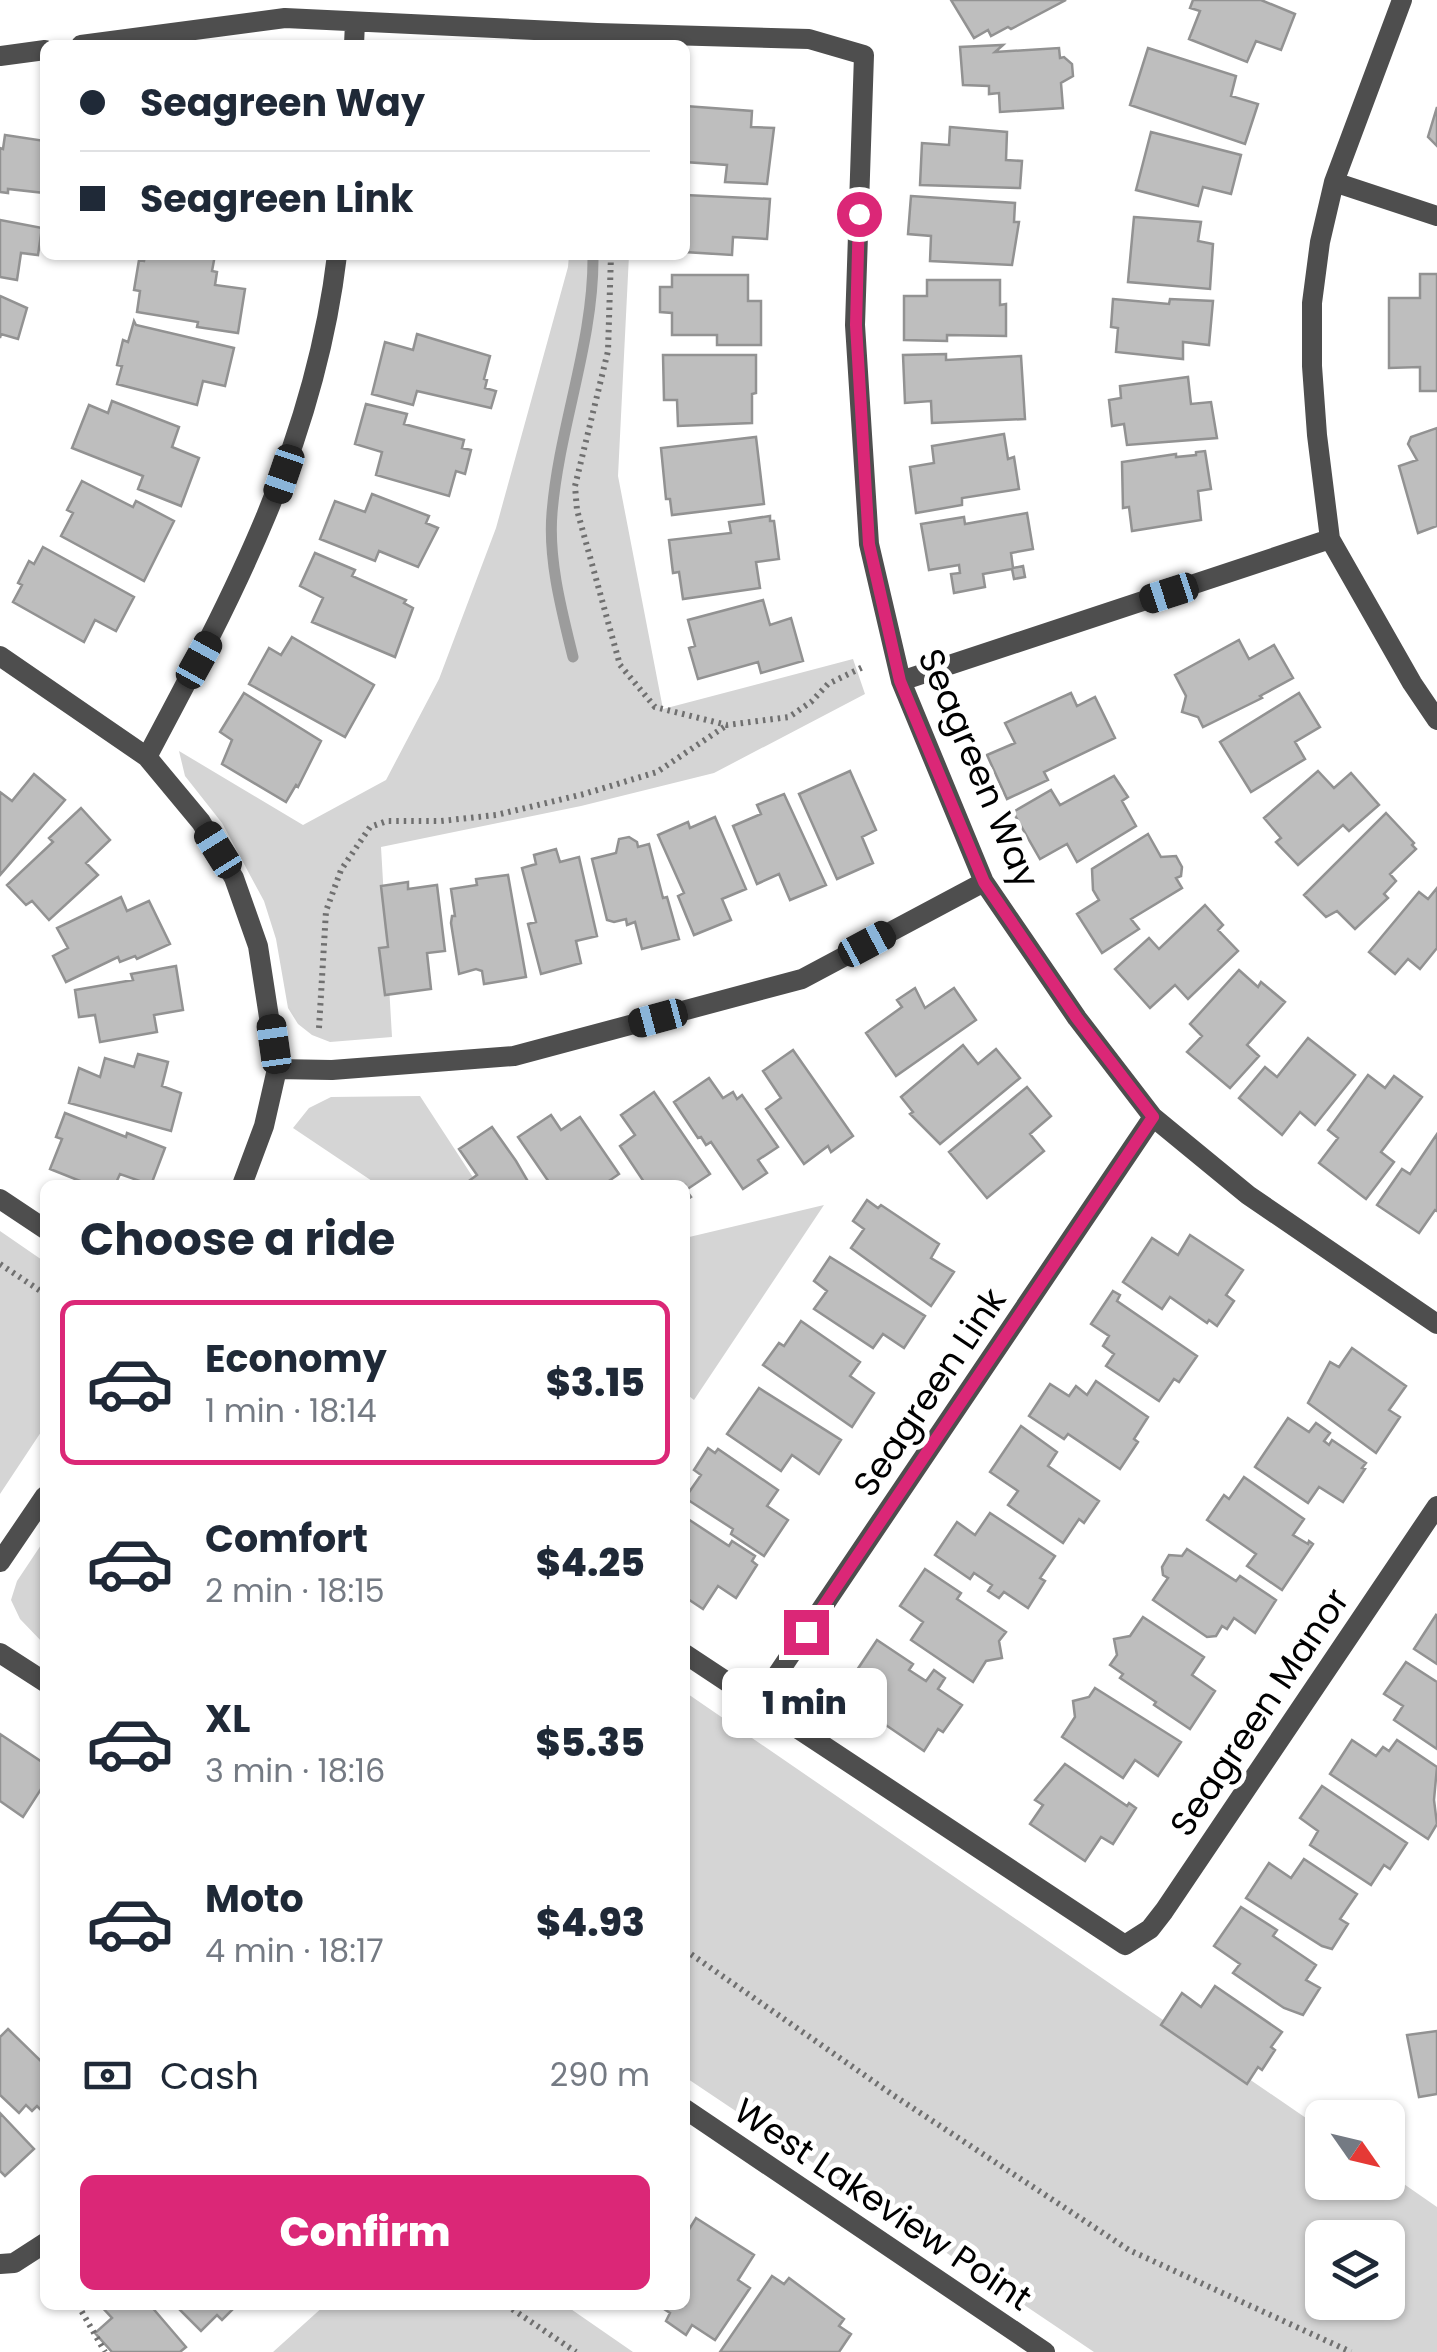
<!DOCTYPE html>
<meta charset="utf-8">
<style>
body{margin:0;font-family:Poppins,sans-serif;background:#f2f2f3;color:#1f2937;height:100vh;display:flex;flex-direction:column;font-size:38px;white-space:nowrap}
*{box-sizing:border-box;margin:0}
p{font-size:32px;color:#747a83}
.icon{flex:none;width:55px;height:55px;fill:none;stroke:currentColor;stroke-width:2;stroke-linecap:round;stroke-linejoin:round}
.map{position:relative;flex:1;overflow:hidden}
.panel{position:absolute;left:40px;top:1180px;width:650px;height:1130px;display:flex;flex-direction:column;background:#fff;border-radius:15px;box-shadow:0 2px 8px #0004}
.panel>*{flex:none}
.guide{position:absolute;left:40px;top:40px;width:650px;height:220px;border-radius:15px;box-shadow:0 2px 8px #0004;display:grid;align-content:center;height:220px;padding:0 40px;background:#fff}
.needle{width:65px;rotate:124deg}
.tools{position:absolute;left:1305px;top:2100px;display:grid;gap:20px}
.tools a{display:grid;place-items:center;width:100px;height:100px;border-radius:15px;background:#fff;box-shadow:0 2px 8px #0004;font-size:50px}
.end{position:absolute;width:45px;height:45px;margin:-22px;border:12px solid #db2777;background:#fff;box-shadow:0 0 0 5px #fff}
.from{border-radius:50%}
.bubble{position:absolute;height:70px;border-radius:15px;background:#fff;box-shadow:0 2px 8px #0004;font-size:32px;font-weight:800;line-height:70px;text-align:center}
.car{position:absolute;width:30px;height:60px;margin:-30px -15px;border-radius:12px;box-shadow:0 0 8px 2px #0007;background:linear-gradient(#222 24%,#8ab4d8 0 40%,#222 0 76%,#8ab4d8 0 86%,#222 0)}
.guide b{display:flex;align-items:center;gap:35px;height:95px;font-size:38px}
.guide b+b{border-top:2px solid #e0e1e3}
.guide i{width:25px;height:25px;background:#1f2937}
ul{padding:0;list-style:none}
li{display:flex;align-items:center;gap:30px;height:165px;margin:0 20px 15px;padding:0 20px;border:5px solid transparent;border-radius:15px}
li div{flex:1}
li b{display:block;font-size:38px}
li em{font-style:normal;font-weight:800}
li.on{border-color:#db2777}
li>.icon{width:90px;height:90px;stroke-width:1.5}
h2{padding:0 40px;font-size:45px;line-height:120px}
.pay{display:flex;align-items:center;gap:25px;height:110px;padding:0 40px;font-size:38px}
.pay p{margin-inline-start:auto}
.button{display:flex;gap:20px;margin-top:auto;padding:20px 40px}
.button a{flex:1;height:115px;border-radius:15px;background:#db2777;color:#fff;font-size:40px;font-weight:800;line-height:115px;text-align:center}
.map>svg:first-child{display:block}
</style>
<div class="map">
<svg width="1437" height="2352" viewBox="0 0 1437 2352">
<rect width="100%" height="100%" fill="#fff"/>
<path fill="#d5d5d5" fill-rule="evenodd" d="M569,255H629L618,476L663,709L853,659L865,694L714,773L581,806L381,847L392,1037L330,1042L312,1035L298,1024L288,1008L276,939L264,901L222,823L185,776L179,751L303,825L386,780L439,679L496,528L568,267Z
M420,1096L478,1185H378L293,1128L309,1108L331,1097Z
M824,1205L694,1400L685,1393V1238Z
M0,1231L45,1262V1426L0,1494Z
M45,1539V1645L20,1619L11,1600L17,1581Z
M685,1692L1322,2129V2182H1388V2173L1437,2207V2352H1094L685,2077ZM1322,2238H1388V2302H1322Z
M325,2305H565L633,2352H273Z"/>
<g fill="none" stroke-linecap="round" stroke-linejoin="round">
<path stroke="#9c9c9c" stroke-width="11" d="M573,657C562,612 548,560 552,513C559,426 594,342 593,255"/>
</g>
<path fill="#bebebe" stroke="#929292" stroke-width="2.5" d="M951,0H1066L1011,29L1008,27L991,36L988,30L974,38Z
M1193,0H1261L1295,14L1281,50L1256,41L1247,62L1189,39L1200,11L1190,8Z
M1003,45L995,52L1059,48L1060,58L1064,57L1072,64L1073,76L1061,83L1063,108L1000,112L999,93L989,94V86L963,85L960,47Z
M1148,48L1236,76L1231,96L1258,104L1245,144L1130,105Z
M685,106L752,111L751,127L774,128L767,184L725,182L727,165L685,162Z
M1437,107V146L1428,137Z
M950,127L1007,132L1006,160L1022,161L1020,188L920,185L922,143L949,145Z
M1151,132L1241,155L1231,194L1203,187L1198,206L1136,190Z
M5,135L45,141V193L8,189V193L0,192V148L3,149Z
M685,195L770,199L767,239L733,237L732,255L685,252Z
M911,196L1015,203L1014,222H1019L1012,265L930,261L931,236L908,234Z
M1134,217L1201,222L1198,241L1213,244L1210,289L1128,282Z
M0,220L42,228L38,255L21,253L17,280L0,277Z
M145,255H215L212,271L217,272L215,285L245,289L238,333L197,327L198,322L137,312L140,291L134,290L139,260L144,261Z
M1420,274H1437V391H1420V367L1389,368V298H1420Z
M672,275H748V301H761V345H717V335H672V313L660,312V287H672Z
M927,280H1000V305L1006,304V336L947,335V341L904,340V296H927Z
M0,296L27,308L18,339L1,334L0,338Z
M1113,299L1169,304L1170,299L1213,301L1209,345L1183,342V359L1116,352L1118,328L1111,327Z
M134,321L136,325L234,348L225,386L203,381L197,405L117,384L122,366L117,365L123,340L128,342Z
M417,334L490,356L484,379L487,380L485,388L496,391L491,408L417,391L413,405L372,394L385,342L413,350Z
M946,354V360L1021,356L1025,419L932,423L931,401L905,403L903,355Z
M663,355H756V393L752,394V423L678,426L677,400H664Z
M1188,377L1191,404L1211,402L1217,438L1127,445L1124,424L1112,426L1109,400L1121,398L1120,386Z
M112,401L179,427L172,447L199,458L181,506L138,489L143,476L72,448L89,405L108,413Z
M366,404L407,414L404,424L464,440L462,448L471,450L465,474L456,471L449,496L376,475L382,452L355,444Z
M1437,428V526L1418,533L1399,466L1417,460L1408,444L1411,437Z
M1004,434L1008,459L1014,457L1019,489L962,498V505L916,513L910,467L934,463L932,446Z
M756,437L764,504L672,515L670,499H666L661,448Z
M1205,451L1211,489L1198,491L1201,520L1132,531L1129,507L1123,508L1122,462L1176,454V457L1196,455V452Z
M82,481L133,507L136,501L174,521L144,581L61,536L73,513L67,510Z
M372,494L429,516L426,523L438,528L418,567L379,551L375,561L320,539L335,501L365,512Z
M1027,513L1033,549L1011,553L1013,568L1023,566L1025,577L1014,579L1012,569L983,574L985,587L954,593L951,574L960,573L959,565L929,570L921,524L964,517L965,524Z
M770,516V521H774L779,559L756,562L760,588L683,599L679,572L673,573L669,540L731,533L729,522Z
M43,547L134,597L116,631L95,620L84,642L13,602L22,585L18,583L29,561L34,564Z
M315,553L355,570L352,576L406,600L404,603L413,608L395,657L312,622L323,598L300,586Z
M763,600L770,625L791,618L803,661L761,673L758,662L698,679L689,648L695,646L688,620Z
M292,637L374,685L345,737L249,684L269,648L281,655Z
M1239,640L1249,659L1274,645L1293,678L1260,696L1262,698L1203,727L1198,717L1182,712L1186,696L1175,675Z
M244,693L321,741L298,787L296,785L286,802L222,764L232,740L220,732Z
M1071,693L1077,706L1095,697L1115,738L1044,772L1048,780L1007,799L987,755L1015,743L1005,723Z
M1299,693L1320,727L1295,742L1305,759L1251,792L1220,742Z
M850,771L876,830L862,837L873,863L837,879L799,794Z
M1318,771L1334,788L1351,773L1379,805L1349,831L1343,825L1298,865L1276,842L1281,838L1264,818Z
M34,774L65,800L0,875V792L12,801Z
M1114,776L1128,797L1122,801L1136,826L1077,862L1067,844L1040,859L1013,812L1051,790L1060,805Z
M784,794L826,885L790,900L779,874L757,884L733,826L761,814L757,805Z
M81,808L110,840L86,863L98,875L49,920L32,901L26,905L7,885L53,842L49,838Z
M1386,813L1414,843L1412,845L1416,849L1390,874L1396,881L1384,894L1388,898L1355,929L1337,911L1326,917L1304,895Z
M715,817L746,889L722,899L731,920L694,935L678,896L684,893L658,835L688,822L690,828Z
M1148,834L1161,857L1176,856L1182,867L1181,876L1176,878L1182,888L1131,919L1139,929L1102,953L1077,914L1099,900L1093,890L1092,869Z
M629,837L637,842L638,847L649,844L663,898L667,897L679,939L642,949L635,922L627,925L626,919L614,922L607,920L592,859L616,853L619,839Z
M556,849L560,862L579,857L597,936L576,941L581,963L541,974L528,924L536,922L522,868L536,864L534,855Z
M508,875L526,977L484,984L482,971L476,969L459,974L451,923L452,916H455L451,889L477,885L476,879Z
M408,882V889L437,885L445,951L427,953L431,989L385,995L379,948L388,947L381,886Z
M1437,888V948L1420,969L1408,959L1395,974L1369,952L1419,892L1428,899Z
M121,897L127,911L149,901L170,944L137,959L135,956L120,962L118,957L66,982L53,956L68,948L57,928Z
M1205,905L1223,925L1218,930L1238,951L1188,999L1175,985L1150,1008L1115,969L1149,938L1159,949Z
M176,966L183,1010L154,1015L157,1032L100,1042L95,1015L79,1017L75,990L133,980L131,974Z
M1239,970L1258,987L1261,982L1285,1002L1247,1045L1259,1056L1230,1088L1187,1052L1202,1036L1190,1024Z
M915,988L925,1008L954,988L976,1020L896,1076L866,1033L902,1007L897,1000Z
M1308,1038L1355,1075L1315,1125L1300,1112L1282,1135L1239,1098L1265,1067L1277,1077Z
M963,1045L978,1064L996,1049L1020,1078L940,1144L910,1114L913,1112L901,1097Z
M793,1050L853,1136L831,1152L828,1146L804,1164L766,1109L781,1098L763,1071Z
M138,1054L168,1062L162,1086L181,1093L171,1131L69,1103L79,1068L100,1077L105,1058L134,1067Z
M1368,1075L1385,1088L1394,1076L1422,1097L1381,1152L1394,1162L1366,1199L1319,1163L1338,1138L1328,1130Z
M709,1078L723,1098L733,1092L737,1099L742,1095L778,1147L758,1160L767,1173L743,1189L711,1142L706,1145L701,1137L698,1138L674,1102Z
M1027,1087L1051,1116L1030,1134L1044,1151L987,1198L949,1152Z
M654,1092L710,1174L686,1190L691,1197L685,1201V1185H646L620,1146L635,1135L621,1115Z
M65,1113L126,1137L127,1133L165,1148L151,1185L120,1174L115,1185H90L50,1169L62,1139L56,1137Z
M551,1115L561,1130L580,1117L619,1174L603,1185H551L518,1137Z
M492,1127L516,1161L530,1185L466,1183L477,1175L459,1149Z
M1437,1134V1211L1435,1210L1419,1233L1377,1205L1402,1169L1410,1174Z
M867,1200L878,1208L881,1205L939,1244L931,1258L954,1272L931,1306L851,1248L864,1229L853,1221Z
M1190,1235L1243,1270L1226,1295L1234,1301L1217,1326L1209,1320L1207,1323L1170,1297L1162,1309L1123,1282L1152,1238L1178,1255Z
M830,1257L925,1316L904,1348L883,1334L873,1348L814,1309L827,1291L814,1281Z
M1113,1291L1120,1295L1117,1301L1197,1356L1179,1382L1174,1379L1159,1401L1106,1366L1114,1354L1103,1346L1109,1336L1091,1324Z
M801,1321L860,1362L850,1376L874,1393L852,1427L763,1365L779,1343L784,1346Z
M1352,1348L1406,1386L1389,1410L1400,1417L1376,1453L1308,1403L1330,1362L1339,1367Z
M1096,1381L1148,1417L1134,1439L1138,1442L1120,1469L1068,1434L1064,1439L1029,1416L1050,1384L1069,1396L1076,1386L1087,1395Z
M759,1388L841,1440L819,1474L792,1455L781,1471L727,1434Z
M1288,1418L1309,1432L1316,1423L1330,1433L1324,1441L1329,1445L1332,1440L1366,1463L1362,1468L1365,1469L1343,1502L1319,1487L1308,1503L1255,1467Z
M1021,1426L1057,1452L1048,1466L1099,1501L1084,1523L1079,1519L1063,1543L1008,1505L1018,1491L990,1472Z
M708,1448L715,1453L718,1449L778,1490L767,1506L788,1520L764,1556L731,1534L733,1529L685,1498L701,1475L694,1470Z
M1244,1477L1304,1519L1293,1535L1308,1544L1309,1541L1313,1544L1282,1590L1247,1566L1256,1554L1207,1520L1224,1495L1229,1499Z
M990,1513L1055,1556L1040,1578L1045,1581L1028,1608L1004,1592L999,1598L988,1591L992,1585L974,1573L970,1579L935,1555L957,1522L975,1535Z
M685,1517L729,1546L732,1541L755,1556L752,1561L757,1565L736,1598L718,1586L703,1609L685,1597Z
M1187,1549L1236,1581L1240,1576L1276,1600L1255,1633L1234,1618L1227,1629L1222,1626L1216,1636L1207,1637L1153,1600L1168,1578L1163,1575L1162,1567L1169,1555L1182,1556Z
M925,1569L961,1593L957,1599L1006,1632L999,1641L1002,1658L986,1661L973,1682L911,1640L923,1622L900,1606Z
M1436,1615L1437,1616V1664L1414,1649Z
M1143,1617L1204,1657L1192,1675L1215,1691L1190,1729L1154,1705L1156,1702L1120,1678L1123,1674L1110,1665L1117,1655L1114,1639L1130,1636Z
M877,1640L913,1664L909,1670L926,1681L934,1670L945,1678L938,1689L962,1705L943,1732L938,1729L924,1751L871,1715L879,1703L867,1695L874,1685L855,1673Z
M1406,1662L1437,1682V1749L1394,1720L1403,1706L1384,1694Z
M1095,1688L1181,1742L1158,1776L1135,1760L1123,1778L1062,1737L1075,1717L1073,1701L1089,1697Z
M0,1734L45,1764V1783L23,1817L0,1801Z
M1352,1740L1376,1756L1383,1747L1389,1751L1397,1740L1437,1767L1434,1800L1437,1824L1428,1839L1330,1774Z
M1065,1764L1127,1806L1129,1803L1136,1808L1113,1844L1101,1837L1085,1861L1030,1824L1043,1805L1035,1800Z
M1322,1786L1407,1843L1390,1869L1384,1865L1371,1885L1310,1845L1318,1831L1300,1818Z
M1304,1859L1357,1894L1340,1919L1348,1924L1332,1949L1322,1946L1246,1898L1269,1863L1291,1878Z
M1241,1907L1277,1930L1273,1936L1316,1965L1306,1980L1320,1988L1303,2015L1284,2008L1233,1973L1240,1964L1214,1946Z
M1215,1986L1282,2032L1271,2047L1275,2050L1262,2070L1258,2067L1247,2084L1161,2025L1182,1993L1201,2007Z
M8,2029L45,2065V2114L37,2106L32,2111L26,2105L19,2113L0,2095V2037Z
M1437,2031V2094L1419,2097L1407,2035Z
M0,2113L34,2149L5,2176L0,2171Z
M696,2218L754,2255L738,2280L750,2288L715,2340L692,2325L686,2335L666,2321L670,2313L658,2305H685V2236Z
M772,2276L784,2284L789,2278L844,2319L839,2326L851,2334L839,2352H720Z
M100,2305H150L186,2347L180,2352H112L95,2333L112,2318Z
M175,2305H234L235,2307L222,2320L217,2315L201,2331Z"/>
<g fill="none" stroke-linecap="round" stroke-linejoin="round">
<path stroke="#707070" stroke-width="6" stroke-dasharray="2.5 5" stroke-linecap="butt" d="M611,255L608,351L575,486L577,510L620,665L655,707L727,725L789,717L811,702L828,684L863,667
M319,1028L326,911L341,870L370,827L387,821H441L496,815L584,794L657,772L727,725
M0,1264L45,1294
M685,1950L893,2095L1129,2250L1351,2352
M78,2305L105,2352
M506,2305L576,2352"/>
<path stroke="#4e4e4e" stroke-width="20" d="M1402,0L1334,182L1320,242L1312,303V366L1317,435L1330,539L1412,683L1437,720
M81,45L285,18L597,33L809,39L864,55L855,325L869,544L901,681L984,882L1077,1018L1153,1117L1248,1195L1437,1324
M354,45L355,22
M0,56L45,50
M1334,182L1437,216
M0,656L147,757L201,822L234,878L258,946L277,1069L264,1126L242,1185
M901,681L1330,539
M147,757C234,594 315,442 337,255
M277,1069L332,1070L514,1056L802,979L984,882
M0,1199L45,1229
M0,1562L45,1496
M0,1653L45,1682
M685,1654L1125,1945L1150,1929L1164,1911L1437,1506
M758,1703L1153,1117
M685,2109L1045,2352
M0,2264L14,2263L45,2243"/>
</g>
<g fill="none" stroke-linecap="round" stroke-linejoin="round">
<path stroke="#db2777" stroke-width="12" d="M806,1632L1153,1117L1077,1018L984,882L900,681L869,544L856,325L859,214"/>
</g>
<g text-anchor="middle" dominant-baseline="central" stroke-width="10" stroke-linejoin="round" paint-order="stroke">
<g font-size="35" fill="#000" stroke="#fff">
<text transform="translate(979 768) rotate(67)">Seagreen Way</text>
<text transform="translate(929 1392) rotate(-56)">Seagreen Link</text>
<text transform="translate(1259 1712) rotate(-56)">Seagreen Manor</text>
<text transform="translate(883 2204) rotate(34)">West Lakeview Point</text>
</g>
</g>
</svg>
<div class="tools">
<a><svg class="needle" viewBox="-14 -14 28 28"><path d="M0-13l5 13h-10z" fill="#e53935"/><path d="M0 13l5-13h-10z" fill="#747a83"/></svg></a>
<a><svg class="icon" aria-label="layers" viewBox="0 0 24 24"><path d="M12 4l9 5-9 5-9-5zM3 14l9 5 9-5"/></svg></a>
</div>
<i class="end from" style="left:859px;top:214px"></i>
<i class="end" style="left:806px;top:1632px"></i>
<div class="bubble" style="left:722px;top:1668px;width:165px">1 min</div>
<i class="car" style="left:284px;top:474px;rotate:199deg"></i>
<i class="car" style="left:1169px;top:593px;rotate:252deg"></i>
<i class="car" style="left:199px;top:660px;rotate:29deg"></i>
<i class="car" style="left:218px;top:850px;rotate:328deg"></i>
<i class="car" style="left:867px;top:944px;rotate:62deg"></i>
<i class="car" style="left:658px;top:1018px;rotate:255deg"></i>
<i class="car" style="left:274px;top:1044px;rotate:352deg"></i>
<div class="guide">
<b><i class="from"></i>Seagreen Way</b>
<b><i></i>Seagreen Link</b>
</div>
<section class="panel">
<h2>Choose a ride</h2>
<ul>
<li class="on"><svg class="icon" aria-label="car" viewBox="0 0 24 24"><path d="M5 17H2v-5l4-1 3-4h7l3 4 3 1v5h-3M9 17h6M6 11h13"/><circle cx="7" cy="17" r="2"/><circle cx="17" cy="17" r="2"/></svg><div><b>Economy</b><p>1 min · 18:14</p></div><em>$3.15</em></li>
<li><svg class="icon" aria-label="car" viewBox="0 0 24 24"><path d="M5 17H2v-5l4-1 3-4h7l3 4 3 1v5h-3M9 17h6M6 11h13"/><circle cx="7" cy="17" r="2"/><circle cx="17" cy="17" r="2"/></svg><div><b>Comfort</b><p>2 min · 18:15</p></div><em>$4.25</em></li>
<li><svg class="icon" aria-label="car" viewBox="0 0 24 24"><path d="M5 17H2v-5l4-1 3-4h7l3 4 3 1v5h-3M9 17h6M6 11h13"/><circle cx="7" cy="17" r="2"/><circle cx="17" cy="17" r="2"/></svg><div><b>XL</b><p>3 min · 18:16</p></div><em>$5.35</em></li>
<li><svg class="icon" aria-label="car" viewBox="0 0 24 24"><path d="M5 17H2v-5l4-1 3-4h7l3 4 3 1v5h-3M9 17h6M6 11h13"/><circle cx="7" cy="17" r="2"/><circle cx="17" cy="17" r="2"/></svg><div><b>Moto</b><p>4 min · 18:17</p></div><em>$4.93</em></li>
</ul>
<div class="pay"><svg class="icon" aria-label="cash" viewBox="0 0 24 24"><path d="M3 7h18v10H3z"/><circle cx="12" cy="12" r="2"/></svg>Cash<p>290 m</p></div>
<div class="button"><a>Confirm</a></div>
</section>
</div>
